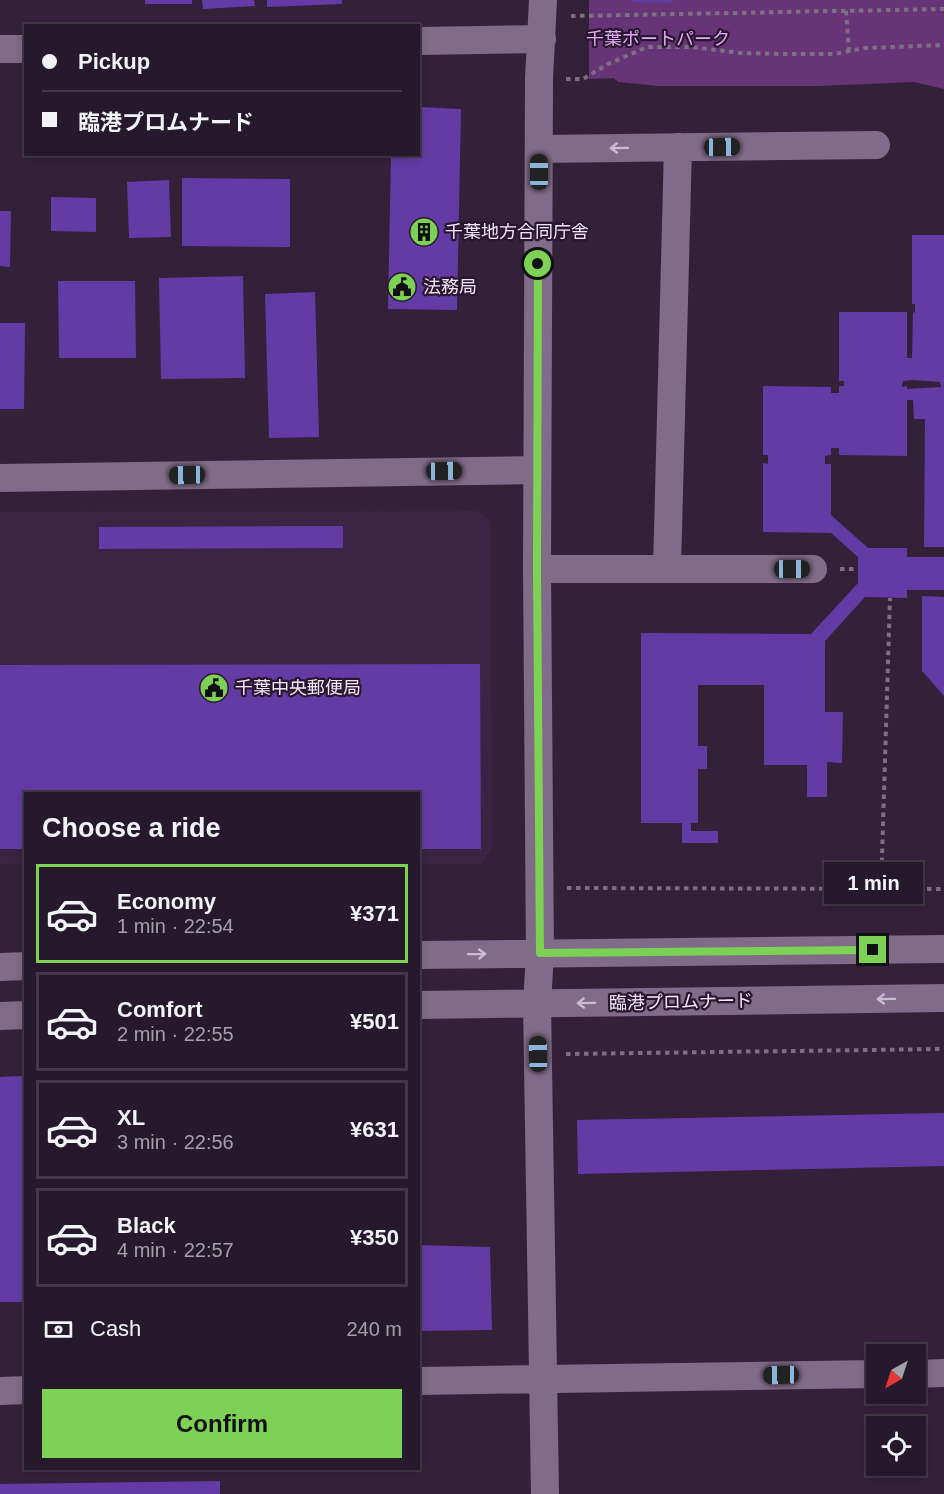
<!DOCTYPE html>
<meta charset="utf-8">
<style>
body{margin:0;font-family:Helvetica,"Noto Sans JP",sans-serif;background:#322637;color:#f1f3f6;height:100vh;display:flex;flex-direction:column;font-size:22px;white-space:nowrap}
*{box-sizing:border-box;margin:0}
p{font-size:20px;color:#a4a0a9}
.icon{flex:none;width:33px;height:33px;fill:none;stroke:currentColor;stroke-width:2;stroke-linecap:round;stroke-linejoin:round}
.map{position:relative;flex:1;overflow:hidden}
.sheet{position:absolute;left:24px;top:792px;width:396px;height:678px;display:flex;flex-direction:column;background:#26192b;border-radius:0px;box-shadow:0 3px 9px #0003,0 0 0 2px #423847}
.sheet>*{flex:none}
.guide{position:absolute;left:24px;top:24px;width:396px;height:132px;border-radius:0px;box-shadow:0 3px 9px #0003,0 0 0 2px #423847;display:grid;align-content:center;height:132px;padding:0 18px;background:#26192b}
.needle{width:39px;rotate:219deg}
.buttons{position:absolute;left:866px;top:1344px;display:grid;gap:12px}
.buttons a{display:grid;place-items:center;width:60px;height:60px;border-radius:0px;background:#26192b;box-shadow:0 3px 9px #0003,0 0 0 2px #423847;font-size:30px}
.end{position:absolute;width:27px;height:27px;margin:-14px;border:8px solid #7dd154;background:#111;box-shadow:0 0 0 3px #111}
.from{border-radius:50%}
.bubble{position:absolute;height:42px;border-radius:0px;background:#26192b;box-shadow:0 3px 9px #0003,0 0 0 2px #423847;font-size:20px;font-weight:700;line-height:42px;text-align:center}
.car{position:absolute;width:18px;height:36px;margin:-18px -9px;border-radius:8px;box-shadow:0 0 4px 2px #0007;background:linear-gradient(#222 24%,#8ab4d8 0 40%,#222 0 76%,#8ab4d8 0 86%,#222 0)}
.guide b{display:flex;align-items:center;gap:21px;height:57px;font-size:22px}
.guide b+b{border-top:2px solid #423847}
.guide i{width:15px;height:15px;background:#f1f3f6}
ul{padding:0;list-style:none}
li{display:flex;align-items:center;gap:18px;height:99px;margin:0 12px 9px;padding:0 6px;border:3px solid #423847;border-radius:0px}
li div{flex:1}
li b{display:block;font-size:22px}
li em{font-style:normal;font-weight:700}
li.selected{border-color:#7dd154}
li>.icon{width:54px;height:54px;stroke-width:1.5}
h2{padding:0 18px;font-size:27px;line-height:72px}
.pay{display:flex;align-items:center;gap:15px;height:66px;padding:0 18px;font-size:22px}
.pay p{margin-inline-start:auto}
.action{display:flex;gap:12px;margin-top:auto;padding:12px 18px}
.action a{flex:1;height:69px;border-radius:0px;background:#7dd154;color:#111;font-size:24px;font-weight:700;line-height:69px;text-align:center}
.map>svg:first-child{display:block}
</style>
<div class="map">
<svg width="944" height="1494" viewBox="0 0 944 1494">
<rect width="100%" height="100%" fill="#332139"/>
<path fill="#3b2443" d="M478,511L491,522L492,848L481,864H419L418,794H26L25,864H0V512Z"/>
<path fill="#673478" d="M589,0H944V89L914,82L818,86H658L618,82L614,78L589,79Z"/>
<path fill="#633ba4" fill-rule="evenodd" d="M145,0H192V4H145Z
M202,0H254L255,6L203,9Z
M267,0H342V4L267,7Z
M632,0H673V3L632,2Z
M418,107L461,109L457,310L388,309L391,154H418Z
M182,178L290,179V247L182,246Z
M169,180L171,237L129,238L127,182Z
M51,197L96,198V232L51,231Z
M0,211H11L10,267L0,266Z
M912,235H944V547H924L925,419H914L913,400H907V456L839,455V448H831V455L825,456V464H831V515L868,548H907V557H944V590H907V598L865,597L825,641V712H843L842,763L827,762V797H807V765H764V685H698V746H707V769H698V823H691V831H718V843H682V823H641V633L811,634L858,583V557L831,533L763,532V463L768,464V455H763V386L831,387V393H839V386H844V381H839V312H907V358H912L913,312L915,313V304H912ZM913,380L940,382L941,387L907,389V386L902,387L903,381Z
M243,276L245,378L161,379L159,278Z
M58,281H135L136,358H59Z
M315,292L319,437L269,438L265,294Z
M0,323H25L24,409H0Z
M343,526V548L99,549V527Z
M922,596L944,597V696L922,671Z
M480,664L481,849H418V794H26V849H0V665Z
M22,1068H26V1302H0V1077L22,1076Z
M944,1113V1166L578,1174L577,1120Z
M418,1245L490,1247L492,1330L418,1331Z
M220,1481V1494H0V1484Z"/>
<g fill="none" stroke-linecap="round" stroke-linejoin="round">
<path stroke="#7e6f84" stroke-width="4" stroke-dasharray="4.5 4.5" stroke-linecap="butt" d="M846,11L849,51
M571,16L944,9
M566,79H583L608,64L647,47H691L741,53L783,54H834L865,48L944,45
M840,569H858
M567,888L944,889
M881,889L890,598
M566,1054L944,1049"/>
<path stroke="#806b88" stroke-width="28" d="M543,0L539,79L537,569L540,953L537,1004L545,1494
M418,41L542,39
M0,49H26
M539,149L876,145
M0,478L537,470
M537,569H813
M667,569L678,147
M418,955L944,949
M0,967L26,966
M418,1005L944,998
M0,1016L26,1015
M915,1374L944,1373
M418,1381L876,1374
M0,1391L26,1390"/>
</g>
<defs><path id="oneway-shaft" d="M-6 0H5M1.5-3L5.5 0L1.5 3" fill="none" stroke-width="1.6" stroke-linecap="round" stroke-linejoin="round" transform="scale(1.5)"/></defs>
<g stroke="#cabcd0">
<use href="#oneway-shaft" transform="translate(619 148) rotate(179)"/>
<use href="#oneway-shaft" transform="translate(477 954) rotate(-1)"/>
<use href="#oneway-shaft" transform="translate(886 999) rotate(179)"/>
<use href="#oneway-shaft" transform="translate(586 1003) rotate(179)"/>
</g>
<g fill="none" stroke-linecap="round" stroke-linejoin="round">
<path stroke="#7dd154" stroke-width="8" d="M538,264L537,569L540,953L873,950"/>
</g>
<defs>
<g id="building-disc" transform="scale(1.5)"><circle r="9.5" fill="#7dd154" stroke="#29172f"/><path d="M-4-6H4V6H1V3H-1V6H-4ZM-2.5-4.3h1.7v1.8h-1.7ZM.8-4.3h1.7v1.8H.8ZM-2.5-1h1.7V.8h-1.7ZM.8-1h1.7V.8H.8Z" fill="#111"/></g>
<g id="civic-disc" transform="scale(1.5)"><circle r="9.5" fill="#7dd154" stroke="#29172f"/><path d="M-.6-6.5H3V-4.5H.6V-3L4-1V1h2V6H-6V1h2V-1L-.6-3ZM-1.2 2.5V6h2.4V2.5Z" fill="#111"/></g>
</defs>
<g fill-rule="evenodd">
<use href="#building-disc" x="424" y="232"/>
<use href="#civic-disc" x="402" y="287"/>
<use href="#civic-disc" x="214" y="688"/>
</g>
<g text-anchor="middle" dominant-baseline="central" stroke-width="4.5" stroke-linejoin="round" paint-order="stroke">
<g font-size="18" fill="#e1abf4" stroke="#29172f">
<text x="658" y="39">千葉ポートパーク</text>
</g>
<g font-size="18" fill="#f2e7f7" stroke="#29172f" text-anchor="start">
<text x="445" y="232">千葉地方合同庁舎</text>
<text x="423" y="287">法務局</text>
<text x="235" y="688">千葉中央郵便局</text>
</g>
<g font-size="18" fill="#f2e7f7" stroke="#29172f">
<text transform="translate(681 1002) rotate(-1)">臨港プロムナード</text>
</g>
</g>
</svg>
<div class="buttons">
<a><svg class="needle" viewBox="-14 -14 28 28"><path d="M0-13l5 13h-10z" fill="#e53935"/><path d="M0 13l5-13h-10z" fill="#a4a0a9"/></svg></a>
<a><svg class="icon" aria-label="locate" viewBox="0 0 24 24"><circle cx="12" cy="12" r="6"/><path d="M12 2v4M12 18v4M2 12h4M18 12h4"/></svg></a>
</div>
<i class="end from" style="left:538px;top:264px"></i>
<i class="end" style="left:873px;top:950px"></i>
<div class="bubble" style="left:824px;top:862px;width:99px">1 min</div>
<i class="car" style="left:722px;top:147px;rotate:89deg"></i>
<i class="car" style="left:539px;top:172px;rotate:0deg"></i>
<i class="car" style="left:444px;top:471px;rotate:89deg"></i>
<i class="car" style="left:187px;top:475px;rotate:269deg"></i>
<i class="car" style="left:792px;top:569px;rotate:90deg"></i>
<i class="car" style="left:538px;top:1054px;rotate:359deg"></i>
<i class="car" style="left:781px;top:1375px;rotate:269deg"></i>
<div class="guide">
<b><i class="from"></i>Pickup</b>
<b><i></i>臨港プロムナード</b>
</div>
<section class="sheet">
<h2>Choose a ride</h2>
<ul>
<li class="selected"><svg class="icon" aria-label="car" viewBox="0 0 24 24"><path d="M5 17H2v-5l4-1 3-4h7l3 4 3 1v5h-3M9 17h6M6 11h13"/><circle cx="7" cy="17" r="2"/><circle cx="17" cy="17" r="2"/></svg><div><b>Economy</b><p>1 min · 22:54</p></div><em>¥371</em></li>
<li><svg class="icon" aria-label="car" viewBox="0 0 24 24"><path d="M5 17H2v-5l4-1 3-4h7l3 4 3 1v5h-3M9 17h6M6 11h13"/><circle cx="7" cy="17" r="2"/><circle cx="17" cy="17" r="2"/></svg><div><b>Comfort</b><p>2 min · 22:55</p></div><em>¥501</em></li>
<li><svg class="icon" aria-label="car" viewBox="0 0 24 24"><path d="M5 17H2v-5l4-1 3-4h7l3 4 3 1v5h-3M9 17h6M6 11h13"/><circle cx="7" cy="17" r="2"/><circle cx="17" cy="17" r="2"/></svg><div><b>XL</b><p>3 min · 22:56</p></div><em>¥631</em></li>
<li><svg class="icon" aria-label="car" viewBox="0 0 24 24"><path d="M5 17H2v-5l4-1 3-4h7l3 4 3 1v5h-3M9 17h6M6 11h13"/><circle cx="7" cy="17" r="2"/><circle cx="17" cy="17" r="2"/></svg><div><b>Black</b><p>4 min · 22:57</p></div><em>¥350</em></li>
</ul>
<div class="pay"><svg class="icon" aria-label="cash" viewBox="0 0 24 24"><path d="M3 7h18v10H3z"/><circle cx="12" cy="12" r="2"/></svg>Cash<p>240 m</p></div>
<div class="action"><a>Confirm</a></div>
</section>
</div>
